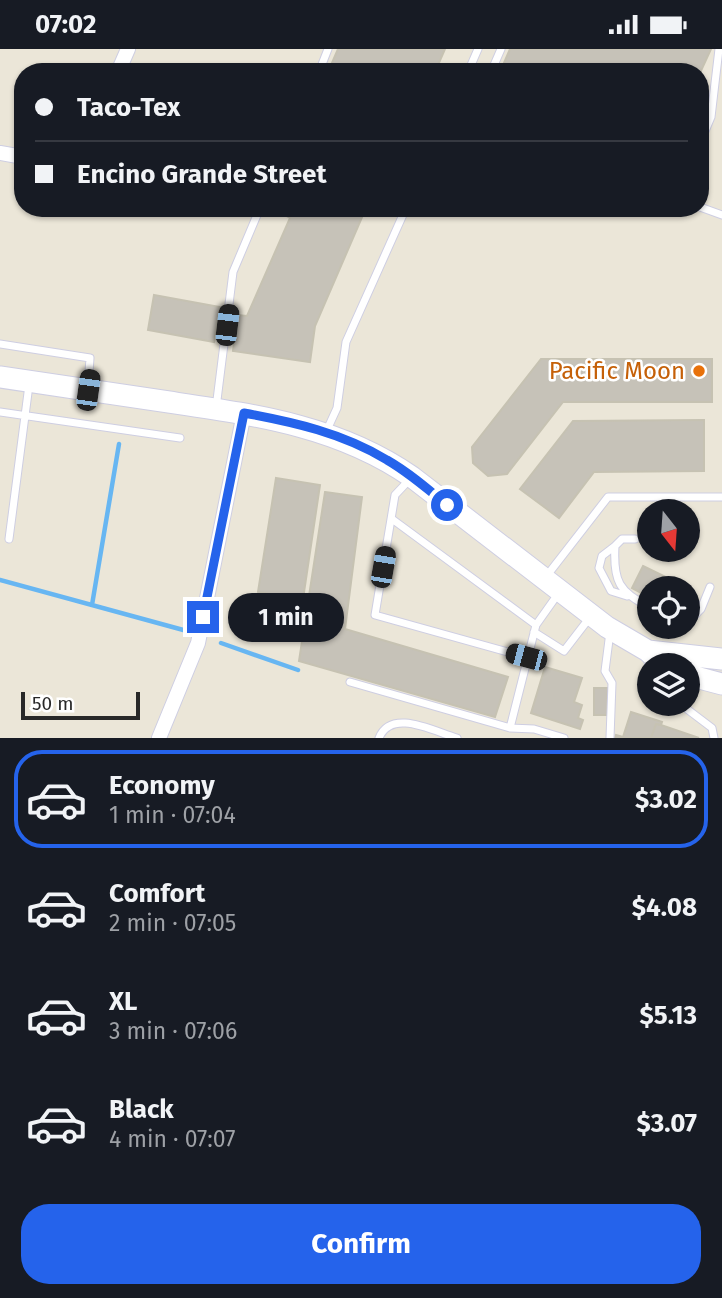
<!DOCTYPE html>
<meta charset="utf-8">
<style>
body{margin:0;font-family:"Fira Sans",sans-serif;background:#242831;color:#f1f3f6;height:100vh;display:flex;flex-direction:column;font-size:26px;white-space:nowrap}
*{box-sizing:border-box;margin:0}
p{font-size:23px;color:#9ea1a6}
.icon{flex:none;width:38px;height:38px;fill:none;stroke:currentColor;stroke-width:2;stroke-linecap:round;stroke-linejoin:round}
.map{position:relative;height:689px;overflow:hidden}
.details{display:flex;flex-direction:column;background:#171b24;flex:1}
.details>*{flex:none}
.hud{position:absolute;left:14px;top:14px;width:695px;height:154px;border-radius:28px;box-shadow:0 2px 5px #0004;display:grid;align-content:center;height:154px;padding:0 21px;background:#171b24}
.needle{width:46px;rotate:163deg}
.buttons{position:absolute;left:637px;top:450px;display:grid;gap:14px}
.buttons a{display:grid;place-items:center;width:63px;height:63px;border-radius:50%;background:#171b24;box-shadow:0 2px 5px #0004;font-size:35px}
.scale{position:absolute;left:21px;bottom:18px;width:119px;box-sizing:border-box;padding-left:7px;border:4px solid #282828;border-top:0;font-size:19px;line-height:24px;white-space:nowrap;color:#282828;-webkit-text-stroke:5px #fff;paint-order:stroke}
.end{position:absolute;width:32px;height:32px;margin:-16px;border:9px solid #2563eb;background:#fff;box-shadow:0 0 0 4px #fff}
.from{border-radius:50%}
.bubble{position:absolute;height:49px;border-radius:24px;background:#171b24;box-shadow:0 2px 5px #0004;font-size:23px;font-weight:700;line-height:49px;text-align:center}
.car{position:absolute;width:21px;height:42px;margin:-21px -10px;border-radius:9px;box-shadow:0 0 5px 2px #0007;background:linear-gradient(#222 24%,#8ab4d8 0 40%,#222 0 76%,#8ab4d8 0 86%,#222 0)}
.hud b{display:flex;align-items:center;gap:24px;height:66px;font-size:26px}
.hud b+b{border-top:2px solid #363941}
.hud i{width:18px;height:18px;background:#f1f3f6}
ul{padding:12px 0 0;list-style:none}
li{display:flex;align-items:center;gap:21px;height:98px;margin:0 14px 10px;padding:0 7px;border:4px solid transparent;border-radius:28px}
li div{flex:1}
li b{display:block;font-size:26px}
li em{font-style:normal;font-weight:700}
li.on{border-color:#2563eb}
li>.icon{width:63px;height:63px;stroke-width:1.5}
.cta{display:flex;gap:14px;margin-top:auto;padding:14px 21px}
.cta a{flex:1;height:80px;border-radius:28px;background:#2563eb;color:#fff;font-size:28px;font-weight:700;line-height:80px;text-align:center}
.status{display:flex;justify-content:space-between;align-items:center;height:49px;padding:0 35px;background:#171b24;direction:ltr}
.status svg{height:19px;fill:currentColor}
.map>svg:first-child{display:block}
</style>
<div class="status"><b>07:02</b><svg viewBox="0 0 49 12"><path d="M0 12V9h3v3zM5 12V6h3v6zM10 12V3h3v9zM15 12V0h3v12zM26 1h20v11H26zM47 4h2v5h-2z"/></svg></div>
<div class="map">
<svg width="722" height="689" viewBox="0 0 722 689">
<rect width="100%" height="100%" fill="#ebe6d8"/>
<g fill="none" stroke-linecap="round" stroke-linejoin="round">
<path stroke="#67b6f2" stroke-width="4.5" d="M0,531L187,582
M92,556L119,395
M221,594L298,621"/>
</g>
<path fill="#c6c2b8" stroke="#c6c2b2" stroke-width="2" d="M338,0H445L435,23H328Z
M510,0H711L700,24L500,23Z
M272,159H366L315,277L310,313L233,302L238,266L247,267L290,169Z
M154,246L220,258L214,293L148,281Z
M541,310H712V353H563L507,425L488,427L473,414L472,398Z
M704,371V422L594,423L559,469L520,440L573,372Z
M276,429L320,436L303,550L258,543Z
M325,443L362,448L345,580L508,628L495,668L299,612Z
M643,517L680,535L681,539H649V548L632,539Z
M688,542L696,546L688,562Z
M545,618L582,629L574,653L582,656L578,669L583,671L580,680L531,664Z
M594,639H608L607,666H594Z
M631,663L662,673L661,676L656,675L651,689H615L616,686L623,688Z
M656,675L661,676L699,689H651Z"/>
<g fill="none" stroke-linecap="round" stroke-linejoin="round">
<g stroke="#cecee2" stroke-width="9">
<path id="lane" d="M319,23L328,0
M468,23L478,0
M491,23L501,0
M700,94L711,68L719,0
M700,158L722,166
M0,295L90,309L88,337
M216,359L233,223L260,159
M0,363L180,389
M326,383L337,359L346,293L406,159
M411,429L395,446L375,566L526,608
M392,470L536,576
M9,490L29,336
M635,490H622L615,497C613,532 619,543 649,558
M615,497L602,507L599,519L611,542L627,547
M545,529L608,448H722
M688,573L701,560L710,538
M534,583L564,602L591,567
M648,607L649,627
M350,633L510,679L534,680L564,689
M679,654L712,679L714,689
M510,679L536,576L558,545
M379,689C391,659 433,682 457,689
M610,689L612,634L605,622L610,583"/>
</g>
<g stroke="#cecee2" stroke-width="16">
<path id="street" d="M118,23L128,0
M0,104L23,108
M159,689L198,594L244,364"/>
</g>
<g stroke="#cecee2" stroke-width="23">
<path id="secondary" d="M0,328C56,336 113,345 169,353C256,366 339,377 412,428L607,578L648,602L663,616
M648,602L722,610
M688,626L722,635"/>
</g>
<use href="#lane" stroke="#fff" stroke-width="7"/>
<use href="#street" stroke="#fff" stroke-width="14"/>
<use href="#secondary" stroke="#fff" stroke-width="21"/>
</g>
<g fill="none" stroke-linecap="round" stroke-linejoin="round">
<path stroke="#2563eb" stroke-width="9" d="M203,568L244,364C293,373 343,384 387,411C408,423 428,440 447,456"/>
</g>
<circle fill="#e8710a" stroke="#fff" stroke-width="2.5" cx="699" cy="322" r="7"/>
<g text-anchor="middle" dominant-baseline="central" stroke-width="5" stroke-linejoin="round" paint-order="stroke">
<g font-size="24" fill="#c56008" stroke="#fff" text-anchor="end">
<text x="685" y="322">Pacific Moon</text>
</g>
</g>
</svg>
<div class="buttons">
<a><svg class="needle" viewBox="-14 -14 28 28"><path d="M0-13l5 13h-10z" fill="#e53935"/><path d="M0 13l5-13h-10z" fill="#9ea1a6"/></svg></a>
<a><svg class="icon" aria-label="locate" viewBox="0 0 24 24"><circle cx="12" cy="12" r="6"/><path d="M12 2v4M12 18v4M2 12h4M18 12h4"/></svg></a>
<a><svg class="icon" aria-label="layers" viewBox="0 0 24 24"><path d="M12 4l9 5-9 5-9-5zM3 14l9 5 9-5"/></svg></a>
</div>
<div class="scale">50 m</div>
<i class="end from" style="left:447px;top:456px"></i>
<i class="end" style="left:203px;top:568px"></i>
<div class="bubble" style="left:228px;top:544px;width:116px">1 min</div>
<i class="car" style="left:227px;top:276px;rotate:7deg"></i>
<i class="car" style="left:88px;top:341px;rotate:8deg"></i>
<i class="car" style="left:383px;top:518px;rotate:10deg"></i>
<i class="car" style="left:526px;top:608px;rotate:285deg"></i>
<div class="hud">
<b><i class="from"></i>Taco-Tex</b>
<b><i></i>Encino Grande Street</b>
</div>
</div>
<section class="details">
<ul>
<li class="on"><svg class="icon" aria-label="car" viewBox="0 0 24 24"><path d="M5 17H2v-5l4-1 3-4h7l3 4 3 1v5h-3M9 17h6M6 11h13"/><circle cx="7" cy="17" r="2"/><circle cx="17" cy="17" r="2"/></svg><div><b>Economy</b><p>1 min · 07:04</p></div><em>$3.02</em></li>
<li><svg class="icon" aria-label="car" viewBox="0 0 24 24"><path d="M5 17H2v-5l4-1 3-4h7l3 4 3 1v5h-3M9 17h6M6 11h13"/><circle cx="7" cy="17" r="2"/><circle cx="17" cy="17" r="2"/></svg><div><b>Comfort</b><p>2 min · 07:05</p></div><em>$4.08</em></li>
<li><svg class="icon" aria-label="car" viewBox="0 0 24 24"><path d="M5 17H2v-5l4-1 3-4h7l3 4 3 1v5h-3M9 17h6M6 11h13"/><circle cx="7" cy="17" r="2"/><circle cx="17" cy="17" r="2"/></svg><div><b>XL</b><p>3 min · 07:06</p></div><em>$5.13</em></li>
<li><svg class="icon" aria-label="car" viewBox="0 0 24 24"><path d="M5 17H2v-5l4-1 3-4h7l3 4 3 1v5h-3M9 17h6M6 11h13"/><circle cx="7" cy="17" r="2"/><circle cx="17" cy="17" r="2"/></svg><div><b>Black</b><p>4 min · 07:07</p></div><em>$3.07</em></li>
</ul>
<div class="cta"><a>Confirm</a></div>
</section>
